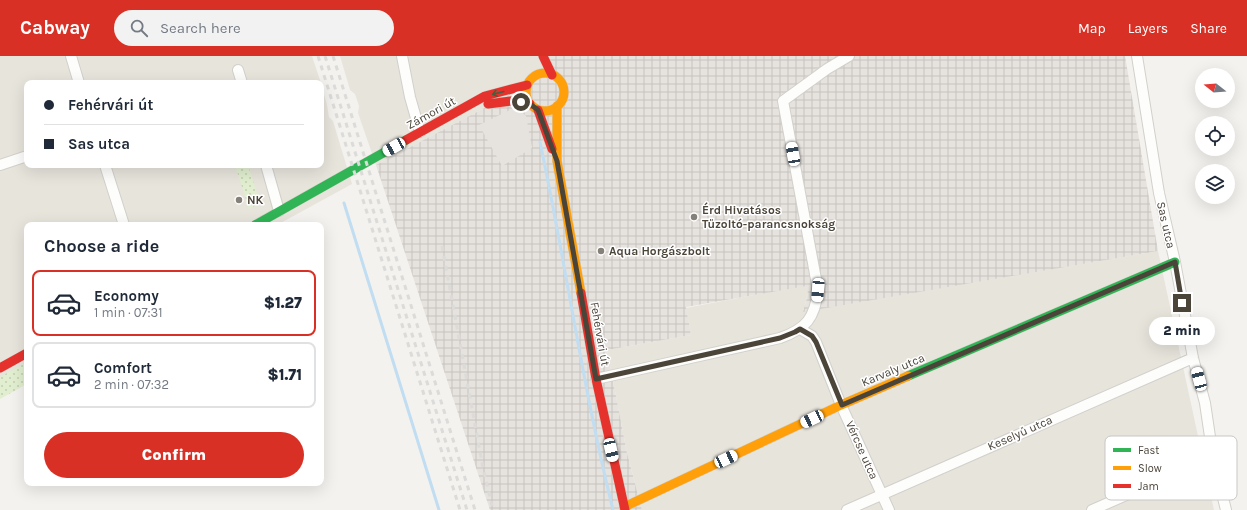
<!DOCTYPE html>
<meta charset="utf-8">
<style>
body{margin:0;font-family:Karla,sans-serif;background:#f2f2f3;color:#1f2937;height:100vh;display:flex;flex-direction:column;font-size:15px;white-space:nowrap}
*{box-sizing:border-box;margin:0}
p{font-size:13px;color:#747a83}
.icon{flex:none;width:22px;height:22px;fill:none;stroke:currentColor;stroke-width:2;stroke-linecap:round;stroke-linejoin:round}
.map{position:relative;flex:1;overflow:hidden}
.panel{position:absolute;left:24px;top:166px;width:300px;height:264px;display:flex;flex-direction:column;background:#fff;border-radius:8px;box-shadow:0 4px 16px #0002}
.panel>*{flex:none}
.banner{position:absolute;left:24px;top:24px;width:300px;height:88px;border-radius:8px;box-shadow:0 4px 16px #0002;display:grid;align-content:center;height:88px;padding:0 20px;background:#fff}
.needle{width:26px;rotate:287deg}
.controls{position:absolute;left:1195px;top:12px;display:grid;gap:8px}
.controls a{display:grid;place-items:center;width:40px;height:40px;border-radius:50%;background:#fff;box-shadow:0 4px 16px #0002;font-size:20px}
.end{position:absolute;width:18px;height:18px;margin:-9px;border:5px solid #4b4439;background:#fff;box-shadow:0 0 0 2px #fff}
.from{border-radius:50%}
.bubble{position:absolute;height:28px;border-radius:14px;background:#fff;box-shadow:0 4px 16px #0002;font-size:13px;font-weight:800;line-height:28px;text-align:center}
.car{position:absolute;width:12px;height:24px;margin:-12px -6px;border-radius:5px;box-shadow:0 0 3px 1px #0007;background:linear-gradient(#fff 24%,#345 0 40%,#fff 0 76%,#345 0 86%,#fff 0)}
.banner b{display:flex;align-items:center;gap:14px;height:38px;font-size:15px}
.banner b+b{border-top:1px solid #e0e1e3}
.banner i{width:10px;height:10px;background:#1f2937}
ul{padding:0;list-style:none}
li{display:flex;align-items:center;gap:12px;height:66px;margin:0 8px 6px;padding:0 12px;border:2px solid #e0e1e3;border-radius:8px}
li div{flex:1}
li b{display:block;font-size:15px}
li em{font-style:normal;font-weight:800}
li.on{border-color:#d93025}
li>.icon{width:36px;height:36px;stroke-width:1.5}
h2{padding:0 20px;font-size:18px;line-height:48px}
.cta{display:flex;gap:8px;margin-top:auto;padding:8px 20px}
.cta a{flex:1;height:46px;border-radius:24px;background:#d93025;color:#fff;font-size:16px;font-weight:800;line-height:46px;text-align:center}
header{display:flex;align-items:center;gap:24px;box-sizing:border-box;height:56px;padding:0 20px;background:#d93025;color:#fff}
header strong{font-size:19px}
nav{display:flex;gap:22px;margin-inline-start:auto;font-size:14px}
.search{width:280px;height:36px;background:#f2f2f3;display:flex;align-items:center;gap:10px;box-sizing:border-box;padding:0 14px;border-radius:22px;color:#747a83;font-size:15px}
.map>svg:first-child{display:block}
</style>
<header>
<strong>Cabway</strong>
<div class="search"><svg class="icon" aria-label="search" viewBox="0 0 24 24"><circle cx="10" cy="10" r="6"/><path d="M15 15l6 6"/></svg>Search here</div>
<nav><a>Map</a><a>Layers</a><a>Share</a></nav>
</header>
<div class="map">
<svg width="1247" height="454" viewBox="0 0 1247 454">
<defs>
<pattern id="industrial-grid" width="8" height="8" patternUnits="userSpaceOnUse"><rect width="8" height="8" fill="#e6e2de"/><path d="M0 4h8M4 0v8" fill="none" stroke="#c7c3bf"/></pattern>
<pattern id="grass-dots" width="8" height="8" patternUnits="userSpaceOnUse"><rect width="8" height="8" fill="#e1eecf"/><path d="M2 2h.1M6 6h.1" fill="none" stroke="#c3cdb2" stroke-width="1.8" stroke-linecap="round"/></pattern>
</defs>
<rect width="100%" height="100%" fill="#f4f2ee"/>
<path fill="#e7e4dc" d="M0,0H312L321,27H27V109H321V28L327,49L329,61L333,65L352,128L277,169H27V307L0,322Z
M340,0H547L551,17L376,109L358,57L359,50L355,38L350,34Z
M1158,195L1214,454H642L627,397L607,294L691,279L686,252L806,229L808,238L803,255Z"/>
<path fill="url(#industrial-grid)" d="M547,0H1125L1158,195L803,256L808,238L806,230L686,251L691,279L607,294L627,397L642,454H490L376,109L551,17Z"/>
<path fill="url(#grass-dots)" d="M235,109H248L260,147L249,153Z
M27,306V328L0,343V321Z"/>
<path fill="#e6e3df" d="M516,51L526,60L532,92L502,110L479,69Z"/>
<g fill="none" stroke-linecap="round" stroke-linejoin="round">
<path stroke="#c0ddf1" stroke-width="3" d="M540,86C566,209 583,333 613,454
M344,147L439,454"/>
<g stroke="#d2d0cb" stroke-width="12">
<path id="street" d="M71,0L79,27
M402,0L410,41L420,76
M1137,0L1159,137L1175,206L1193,302L1205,347L1213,401L1226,454
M238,14L242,27
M0,109L27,100
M105,109L124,169
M266,109L279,155
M800,273L812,280L816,286L841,349L889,454
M596,323L780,282C806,273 815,262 818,234L783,45L827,13L849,0
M847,454L1193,302
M1092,454L1213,401"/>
</g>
<g stroke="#d3cfc5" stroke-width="10">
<path id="fast" d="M255,169L406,84
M908,320L1175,206"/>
</g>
<g stroke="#d3cfc5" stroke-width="10">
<path id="slow" d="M526 36a19 19 0 1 1 38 0a19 19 0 1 1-38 0Z
M557,50V105L581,237
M624,451L841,349L908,320"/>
</g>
<g stroke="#d3cfc5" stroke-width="10">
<path id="jam" d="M543,0L552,19
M488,48L511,45L530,48
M538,54L552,93
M406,84L485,40L527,29
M581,237L596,323L625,454
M0,312L27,297"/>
</g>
<use href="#street" stroke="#fdfdfc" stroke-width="10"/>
<use href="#fast" stroke="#30b455" stroke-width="9"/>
<use href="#slow" stroke="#ff9f0a" stroke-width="9"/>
<use href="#jam" stroke="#e5322d" stroke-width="9"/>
<path stroke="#dbdbda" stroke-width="3" stroke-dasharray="5 5" stroke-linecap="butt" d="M318,0L460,454
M325,0L467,454
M333,0L475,454
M442,190L483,412L493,454"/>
</g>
<defs><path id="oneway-shaft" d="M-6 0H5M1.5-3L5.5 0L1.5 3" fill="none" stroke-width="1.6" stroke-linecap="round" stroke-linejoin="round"/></defs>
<use stroke="#446040" href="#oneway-shaft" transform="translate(498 37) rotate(166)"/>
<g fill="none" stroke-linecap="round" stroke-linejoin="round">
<path stroke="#4b4439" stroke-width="5" d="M521,46L530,48L538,54L557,105L596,323L780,282L795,276L800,273L812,280L816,286L842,349L1175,206L1182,247"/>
</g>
<g fill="#868178" stroke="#fff" stroke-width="1.5">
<circle cx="239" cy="144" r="4"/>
<circle cx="694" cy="161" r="4"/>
<circle cx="601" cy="195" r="4"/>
</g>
<g text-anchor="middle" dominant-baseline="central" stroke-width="3" stroke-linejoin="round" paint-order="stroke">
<g font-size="12" fill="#4b4439" stroke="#fff">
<text transform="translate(431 57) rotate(-29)">Zámori út</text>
<text transform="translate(1166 169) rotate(77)">Sas utca</text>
<text transform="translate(600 278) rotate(80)">Fehérvári út</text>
<text transform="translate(893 314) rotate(-23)">Karvaly utca</text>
<text transform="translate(1020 377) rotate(-24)">Keselyű utca</text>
<text transform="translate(862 394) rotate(66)">Vércse utca</text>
</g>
<g font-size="12" font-weight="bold" fill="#4b4439" stroke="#fff" text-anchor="start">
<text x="247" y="144">NK</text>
<text x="702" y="154">Érd Hivatásos<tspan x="702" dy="14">Tűzoltó-parancsnokság</tspan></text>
<text x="609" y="195">Aqua Horgászbolt</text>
</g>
</g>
<rect x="1105" y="380" width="132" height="64" rx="6" fill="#fff" stroke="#c9c7c4" stroke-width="1"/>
<rect x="1113" y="392" width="18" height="4" fill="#30b455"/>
<rect x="1113" y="410" width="18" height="4" fill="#ff9f0a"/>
<rect x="1113" y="428" width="18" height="4" fill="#e5322d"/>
<g font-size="11" fill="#4b4439">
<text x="1138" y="398">Fast</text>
<text x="1138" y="416">Slow</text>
<text x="1138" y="434">Jam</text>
</g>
</svg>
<div class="controls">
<a><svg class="needle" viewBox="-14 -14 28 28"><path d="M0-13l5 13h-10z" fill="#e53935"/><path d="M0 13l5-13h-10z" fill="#747a83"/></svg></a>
<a><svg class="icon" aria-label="locate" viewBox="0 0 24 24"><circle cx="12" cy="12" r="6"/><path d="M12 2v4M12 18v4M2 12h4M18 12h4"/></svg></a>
<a><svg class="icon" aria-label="layers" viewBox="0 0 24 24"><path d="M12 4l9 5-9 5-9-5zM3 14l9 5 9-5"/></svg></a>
</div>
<i class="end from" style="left:521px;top:46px"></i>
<i class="end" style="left:1182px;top:247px"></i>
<div class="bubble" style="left:1149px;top:261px;width:66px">2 min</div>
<i class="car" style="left:394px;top:91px;rotate:241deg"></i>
<i class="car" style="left:793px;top:98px;rotate:350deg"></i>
<i class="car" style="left:818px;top:234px;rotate:185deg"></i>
<i class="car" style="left:1199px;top:323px;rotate:345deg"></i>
<i class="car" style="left:812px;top:363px;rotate:245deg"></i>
<i class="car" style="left:611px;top:394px;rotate:167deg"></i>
<i class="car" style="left:726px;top:403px;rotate:65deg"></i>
<div class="banner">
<b><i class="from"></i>Fehérvári út</b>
<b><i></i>Sas utca</b>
</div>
<section class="panel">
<h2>Choose a ride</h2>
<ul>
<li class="on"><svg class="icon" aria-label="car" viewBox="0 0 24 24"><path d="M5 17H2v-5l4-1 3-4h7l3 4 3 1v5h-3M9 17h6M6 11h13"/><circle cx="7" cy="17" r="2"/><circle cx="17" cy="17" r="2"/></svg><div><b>Economy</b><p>1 min · 07:31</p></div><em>$1.27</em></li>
<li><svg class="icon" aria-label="car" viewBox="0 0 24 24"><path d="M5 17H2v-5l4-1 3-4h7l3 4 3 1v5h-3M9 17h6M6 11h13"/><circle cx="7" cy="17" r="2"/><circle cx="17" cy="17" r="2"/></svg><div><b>Comfort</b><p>2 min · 07:32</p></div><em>$1.71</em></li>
</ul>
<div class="cta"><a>Confirm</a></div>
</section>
</div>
